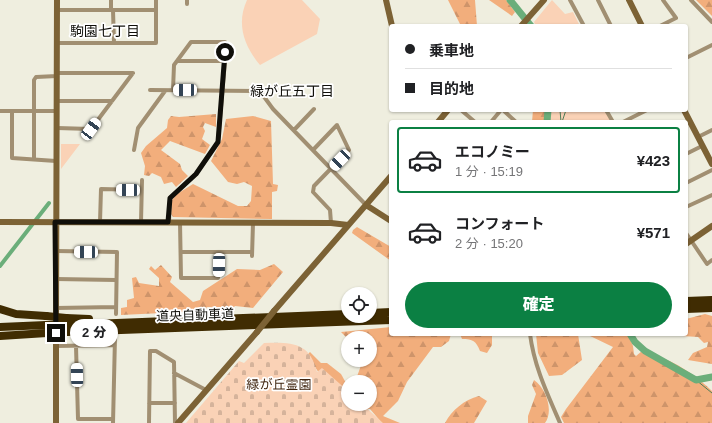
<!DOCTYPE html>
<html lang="ja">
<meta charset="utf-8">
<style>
body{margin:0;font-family:Arial,"Noto Sans JP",sans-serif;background:#f6f6f6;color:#202124;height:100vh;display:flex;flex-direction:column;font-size:15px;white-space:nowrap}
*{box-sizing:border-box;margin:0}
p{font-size:13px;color:#757577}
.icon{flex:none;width:22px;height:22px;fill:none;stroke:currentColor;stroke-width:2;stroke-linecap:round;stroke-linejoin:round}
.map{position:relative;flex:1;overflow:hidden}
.side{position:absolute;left:389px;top:120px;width:299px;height:216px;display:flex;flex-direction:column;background:#fff;border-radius:4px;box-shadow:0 1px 3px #0004}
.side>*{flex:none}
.hud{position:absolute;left:389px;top:24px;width:299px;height:88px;border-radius:4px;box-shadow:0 1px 3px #0004;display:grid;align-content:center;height:88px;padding:0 16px;background:#fff}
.controls{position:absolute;left:341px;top:287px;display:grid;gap:8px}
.controls a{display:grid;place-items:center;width:36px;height:36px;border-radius:50%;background:#fff;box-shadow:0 1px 3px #0004;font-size:20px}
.end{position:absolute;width:18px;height:18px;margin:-9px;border:5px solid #100f0a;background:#fff;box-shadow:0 0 0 2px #fff}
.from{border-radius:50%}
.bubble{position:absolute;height:28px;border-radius:14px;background:#fff;box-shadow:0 1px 3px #0004;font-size:13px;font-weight:800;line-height:28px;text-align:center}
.car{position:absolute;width:12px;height:24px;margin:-12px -6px;border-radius:5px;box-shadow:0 0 3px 1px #0007;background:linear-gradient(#fff 24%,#345 0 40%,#fff 0 76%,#345 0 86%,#fff 0)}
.hud b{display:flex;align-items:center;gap:14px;height:38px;font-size:15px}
.hud b+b{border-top:1px solid #e0e0e0}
.hud i{width:10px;height:10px;background:#202124}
ul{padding:7px 0 0;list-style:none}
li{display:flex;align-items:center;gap:12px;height:66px;margin:0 8px 6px;padding:0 8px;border:2px solid transparent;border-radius:4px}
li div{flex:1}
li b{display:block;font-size:15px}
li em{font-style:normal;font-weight:800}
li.on{border-color:#0b8043}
li>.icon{width:36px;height:36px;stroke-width:1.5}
.primary-button{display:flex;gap:8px;margin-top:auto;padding:8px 16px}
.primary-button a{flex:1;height:46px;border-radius:24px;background:#0b8043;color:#fff;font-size:16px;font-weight:800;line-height:46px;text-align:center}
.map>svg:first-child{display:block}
</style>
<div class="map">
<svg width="712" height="423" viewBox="0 0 712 423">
<defs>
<pattern id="forest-firs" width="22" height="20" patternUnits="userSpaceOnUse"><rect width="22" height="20" fill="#f2ae7c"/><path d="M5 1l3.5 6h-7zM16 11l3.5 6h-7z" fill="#ce946a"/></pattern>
<pattern id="cemetery-stones" width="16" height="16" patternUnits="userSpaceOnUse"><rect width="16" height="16" fill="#fad2b6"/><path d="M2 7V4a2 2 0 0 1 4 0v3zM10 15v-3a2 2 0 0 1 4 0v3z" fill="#d5b39b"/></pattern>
</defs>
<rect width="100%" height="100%" fill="#efeedf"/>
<path fill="url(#forest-firs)" d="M448,0H475L477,26H461Z
M489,0H506L515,12L512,16Z
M696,0H712V16Z
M533,110H550L549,122H532Z
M216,114V127L205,123L203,127L205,131L202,139L210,145L205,154L170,141L161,150L180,164L182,170L188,176L176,187L172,182L164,184L161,177L152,173L149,176L144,175L145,166L141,153L146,146L167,128L168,120L171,116L179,117Z
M253,116L271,121L273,184L278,185L277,191L272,192V219L173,217L171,214L172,200L177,194L193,184L238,206H247L251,201L252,186L244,182L237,184L228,182L211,161L222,139L226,119Z
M357,227L391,247V261L352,233L353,230Z
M274,264L283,272L253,308L235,306L230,311H221L219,308L207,307L204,311L121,315V308L127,307V300L134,298L132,278L136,277L139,283L159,286V278L149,269L151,266L155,270L161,265L172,277L170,282L193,302L200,300L203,291L237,269L260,270Z
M705,314L712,316V364L688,360L693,353L707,347L708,342L704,343L698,337L682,336L677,334H686V319Z
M391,327V334H451L449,341L441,347H433L407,382L398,401L383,416L400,423H382L370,409H353L351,404H370V382H355L363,360H370V338L348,339L341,332Z
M460,334H492V345L487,353L480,351C476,341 473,339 462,339Z
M536,334H578L582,360L562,375L549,376L538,353Z
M586,334H628L633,346L634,354L636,356L642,351L649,352L653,358C669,355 700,379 712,391V423H564L561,417L566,409L613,347Z
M310,352L321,363H327L341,374L346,383L340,390L319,373L307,355Z
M534,380C546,388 554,411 545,423H528V416L536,394L532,385Z
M479,396L487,401L474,423H445C452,410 464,400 479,396Z"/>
<path fill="url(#cemetery-stones)" d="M264,343C291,342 310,342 317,372L322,368L348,391V404H362L383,423H186L239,361L244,363Z"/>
<path fill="#fad2b6" d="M247,0H302L320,19L317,34L260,65C244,46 236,24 247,0Z
M552,0L565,14L573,12L580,26H536L534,22Z
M550,110H605L611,122H550Z
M61,144H80L61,169Z"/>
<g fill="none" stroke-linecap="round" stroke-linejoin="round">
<path stroke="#507e58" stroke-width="1" d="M560,110L561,122
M562,122L566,110
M696,380L712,393"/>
<path stroke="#6bae7a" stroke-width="4" d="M0,266L49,203"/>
<path stroke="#6bae7a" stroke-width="7" d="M510,0L531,26
M547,122L548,110
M630,334L635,342L645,351L696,380L712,377"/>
<path stroke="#a18f72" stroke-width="4" d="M111,0V10
M570,0L584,26
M598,0L611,26
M691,0L712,22
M187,4V0
M57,10H156
M113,10L114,43
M660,26L676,18L663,0
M57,43H156V0
M686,58L712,45
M177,61H225
M57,73H133
M150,90L256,91L262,94L273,109L366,205
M57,101H112
M461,110L475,122
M503,110L516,122
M606,110L613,122
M0,111H57
M12,111V158L56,161
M491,122L501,110
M623,122L647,110
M57,128L91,129L133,73
M294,130L314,109
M698,137L712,130
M134,150L138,128L165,91
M313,150L337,125L349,150L314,186L313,192L330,210L331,223
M686,154L702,146
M34,159V80L36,77L57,76
M686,183L712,170
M686,207L712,195
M100,222L101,189L141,190
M141,222L142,180
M169,222L170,198L196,174L218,142L225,61V42H191L174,65L173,90
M180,222L181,278H218L219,252
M686,233L707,264L712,260
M56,251L117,252L116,314
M181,252H252
M252,256L253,223
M56,279L116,280
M56,308L116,307
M530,334C534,366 547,393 560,423
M56,346L115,345
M76,346L78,419H113
M174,373L206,390
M149,403H175
M113,423L115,337
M149,423L150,351H156L174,362L175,423"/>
<path stroke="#7c6235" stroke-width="6" d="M386,0L392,26
M629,0L642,26
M521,26L544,0
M684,110L712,164
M438,122L448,110
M366,205L391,221
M0,222L331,223L348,225
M686,244L712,226
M274,311L391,176
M56,320L57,0
M56,423V330
M178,423L257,332"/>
<path stroke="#402c02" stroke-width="8" d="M686,301L712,300
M0,309L16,314L46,316
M686,309L712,308
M370,313L391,312
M66,318L89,319
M66,325L348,314
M0,327L46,325
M67,332L391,320
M0,336L47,333"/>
<path stroke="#7c6235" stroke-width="6" d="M257,332L274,311"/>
<path stroke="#402c02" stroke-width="8" d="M46,316L66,318
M46,325H66
M47,333L67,332"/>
</g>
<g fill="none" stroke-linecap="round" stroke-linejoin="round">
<path stroke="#100f0a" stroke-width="5" d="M56,333L55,222H168L170,198L196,174L218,142L225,52"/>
</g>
<g text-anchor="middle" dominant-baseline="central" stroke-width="3.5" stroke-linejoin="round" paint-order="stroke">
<g font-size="13" fill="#100f0a" stroke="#fff">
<text transform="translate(195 315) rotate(-2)">道央自動車道</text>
</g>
<g font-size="13" fill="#40250f" stroke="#fff">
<text x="279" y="384">緑が丘霊園</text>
</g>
<g font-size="14" fill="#100f0a" stroke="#fff">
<text x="105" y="31">駒園七丁目</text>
<text x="292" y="91">緑が丘五丁目</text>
</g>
</g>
</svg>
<div class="controls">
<a><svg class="icon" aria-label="locate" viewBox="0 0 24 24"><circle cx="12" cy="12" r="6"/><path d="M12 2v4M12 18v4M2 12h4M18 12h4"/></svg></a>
<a>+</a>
<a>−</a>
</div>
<i class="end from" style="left:225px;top:52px"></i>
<i class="end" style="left:56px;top:333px"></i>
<div class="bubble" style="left:70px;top:319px;width:48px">2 分</div>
<i class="car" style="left:185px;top:90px;rotate:270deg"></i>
<i class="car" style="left:91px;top:129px;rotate:37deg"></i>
<i class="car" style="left:340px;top:160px;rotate:224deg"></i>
<i class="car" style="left:128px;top:190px;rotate:271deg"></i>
<i class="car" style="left:86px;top:252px;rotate:271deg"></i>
<i class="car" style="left:219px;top:265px;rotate:181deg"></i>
<i class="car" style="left:77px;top:375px;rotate:359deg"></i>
<div class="hud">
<b><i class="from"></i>乗車地</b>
<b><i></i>目的地</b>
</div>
<section class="side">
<ul>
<li class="on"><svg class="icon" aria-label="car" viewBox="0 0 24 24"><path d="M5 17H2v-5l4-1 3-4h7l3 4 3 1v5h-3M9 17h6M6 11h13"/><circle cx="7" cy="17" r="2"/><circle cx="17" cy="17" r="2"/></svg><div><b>エコノミー</b><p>1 分 · 15:19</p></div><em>¥423</em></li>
<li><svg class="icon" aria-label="car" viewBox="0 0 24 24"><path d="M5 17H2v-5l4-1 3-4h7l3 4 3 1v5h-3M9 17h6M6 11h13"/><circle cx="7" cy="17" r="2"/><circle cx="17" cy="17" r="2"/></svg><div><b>コンフォート</b><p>2 分 · 15:20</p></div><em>¥571</em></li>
</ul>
<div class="primary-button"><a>確定</a></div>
</section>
</div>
